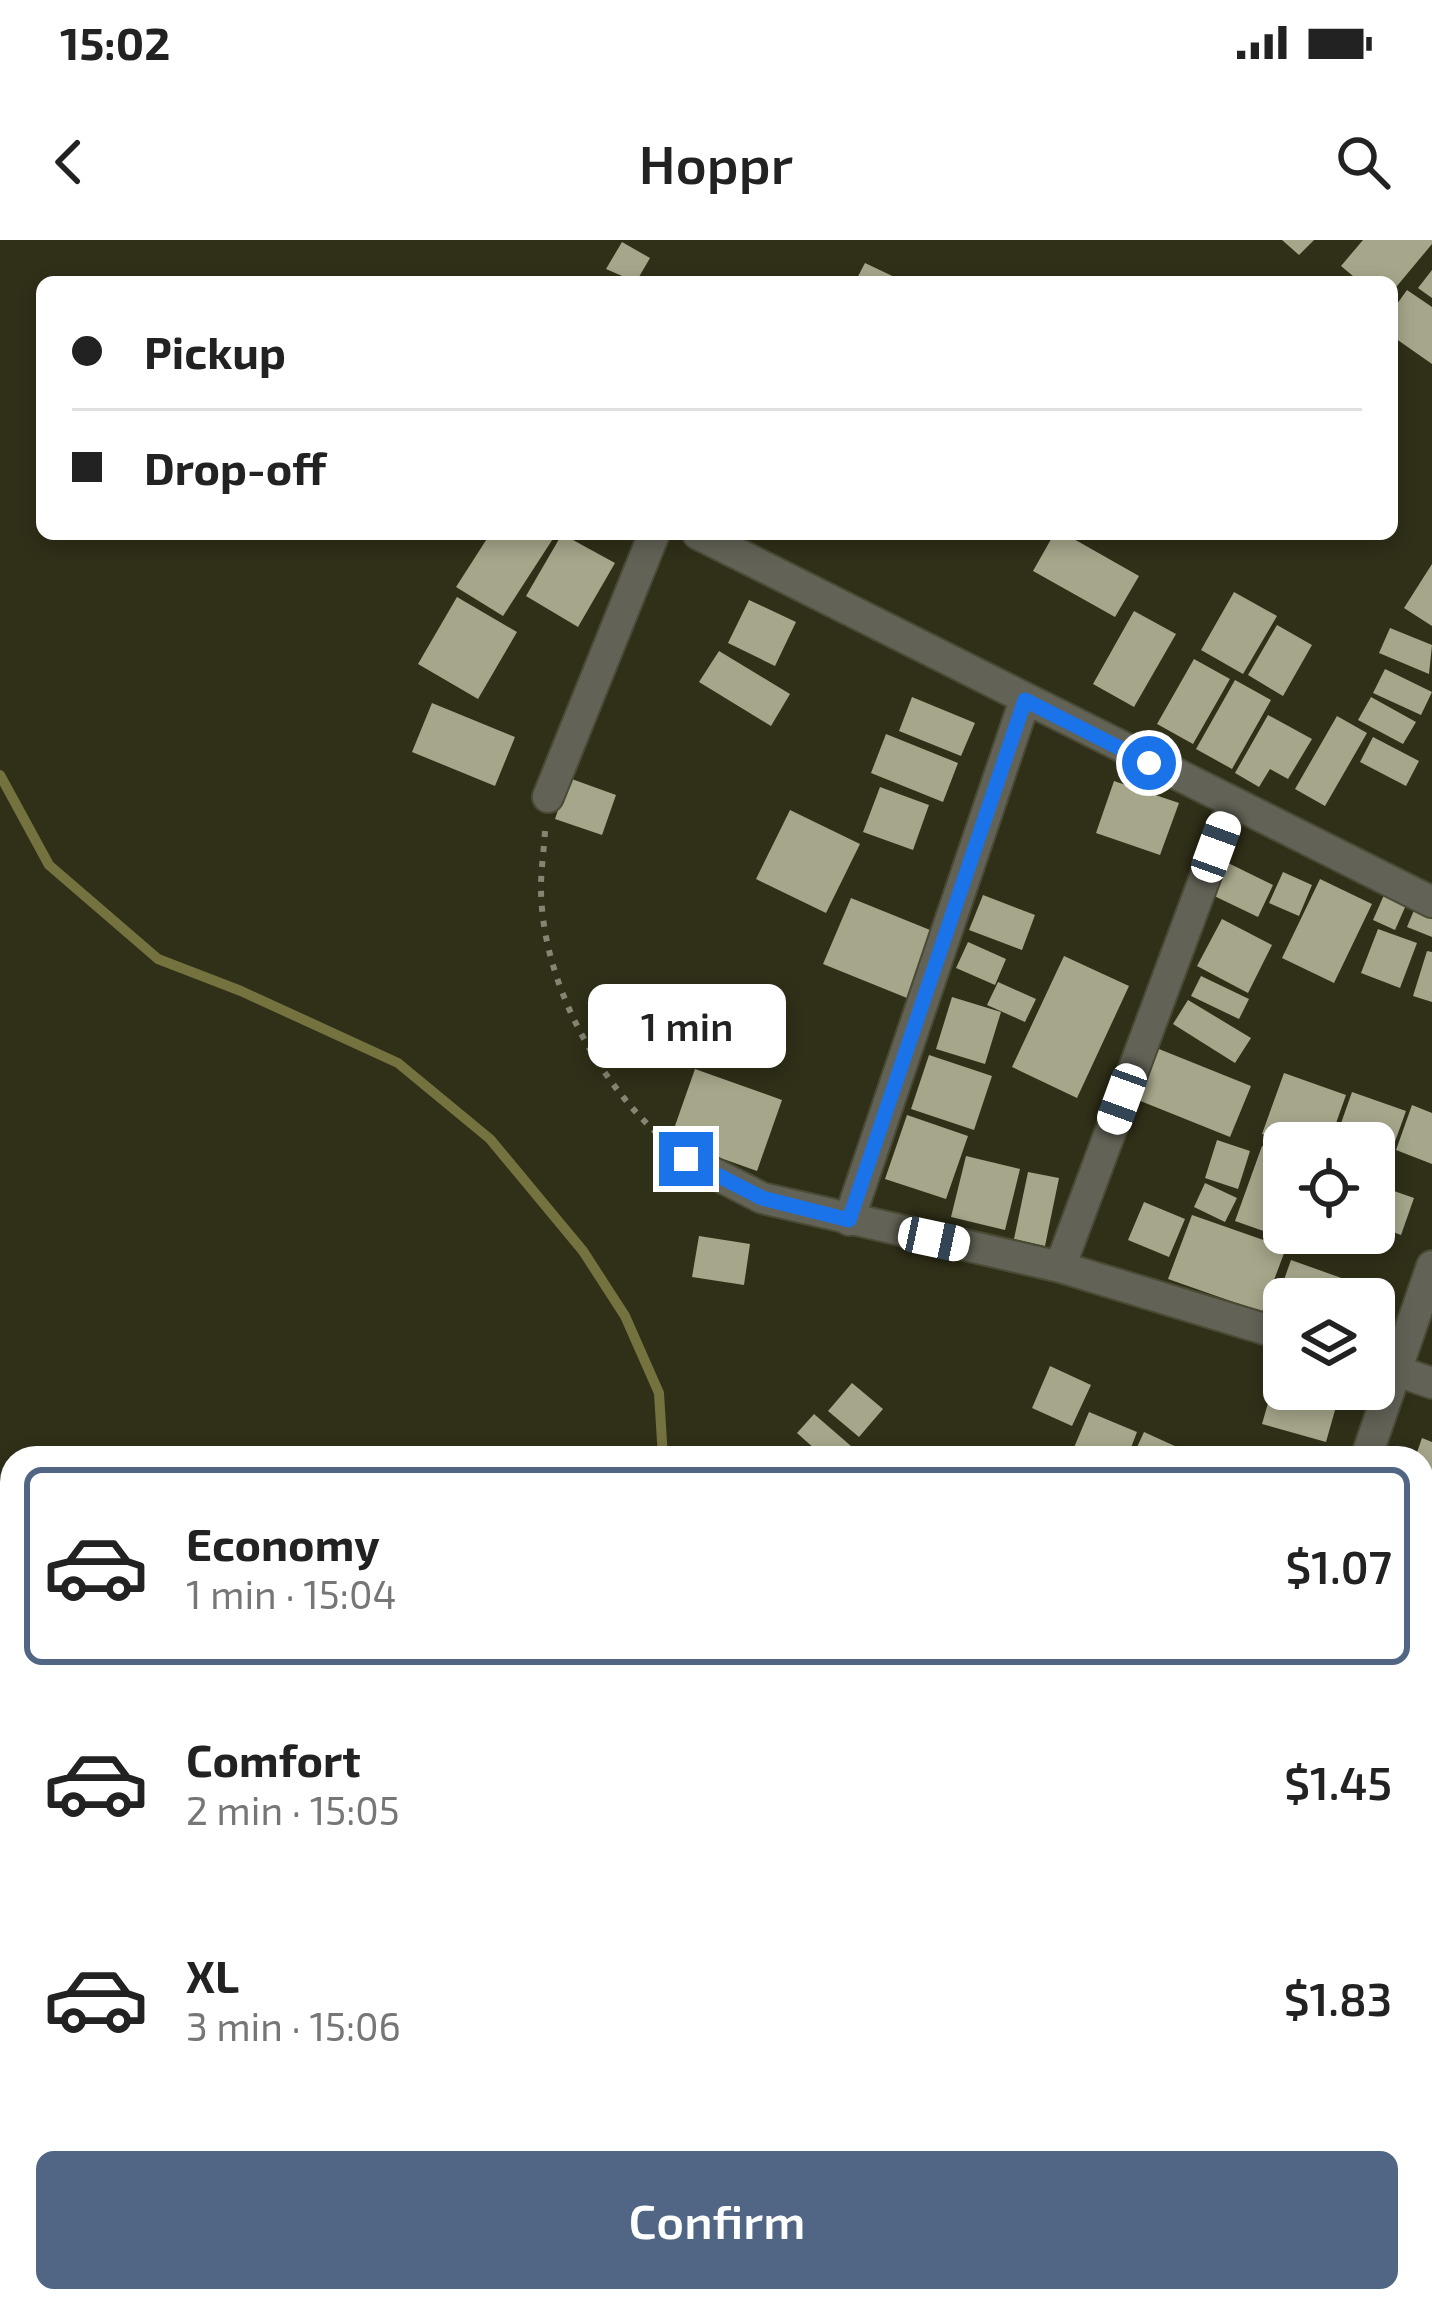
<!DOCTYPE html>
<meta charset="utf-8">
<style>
body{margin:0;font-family:"Exo 2",sans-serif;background:#f2f2f2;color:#222;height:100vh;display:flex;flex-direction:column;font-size:45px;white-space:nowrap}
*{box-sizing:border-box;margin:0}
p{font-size:39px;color:#767676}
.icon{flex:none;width:66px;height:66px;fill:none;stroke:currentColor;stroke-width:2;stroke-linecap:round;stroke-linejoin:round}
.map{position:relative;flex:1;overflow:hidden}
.panel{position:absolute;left:0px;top:1206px;width:1434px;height:867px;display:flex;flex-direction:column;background:#fff;border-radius:36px 36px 0 0;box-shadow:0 6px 18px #0003}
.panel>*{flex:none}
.guide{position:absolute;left:36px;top:36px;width:1362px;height:264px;border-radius:18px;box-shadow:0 6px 18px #0003;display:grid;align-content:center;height:264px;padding:0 36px;background:#fff}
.tools{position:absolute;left:1263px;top:882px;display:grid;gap:24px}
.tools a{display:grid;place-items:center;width:132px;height:132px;border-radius:18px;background:#fff;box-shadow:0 6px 18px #0003;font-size:60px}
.end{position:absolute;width:54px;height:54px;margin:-27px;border:15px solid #1a73e8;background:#fff;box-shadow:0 0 0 6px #fff}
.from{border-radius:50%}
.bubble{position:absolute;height:84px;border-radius:18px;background:#fff;box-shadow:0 6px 18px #0003;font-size:39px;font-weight:600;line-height:84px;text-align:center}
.car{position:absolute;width:36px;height:72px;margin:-36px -18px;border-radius:15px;box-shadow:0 0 9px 3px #0007;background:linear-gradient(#fff 24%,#345 0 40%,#fff 0 76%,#345 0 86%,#fff 0)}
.guide b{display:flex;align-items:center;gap:42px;height:114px;font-size:45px}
.guide b+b{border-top:3px solid #e0e0e0}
.guide i{width:30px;height:30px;background:#222}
ul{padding:21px 0 0;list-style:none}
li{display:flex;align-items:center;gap:36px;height:198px;margin:0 24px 18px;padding:0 12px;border:6px solid transparent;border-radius:18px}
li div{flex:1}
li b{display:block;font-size:45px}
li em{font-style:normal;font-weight:600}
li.selected{border-color:#516684}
li>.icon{width:108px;height:108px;stroke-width:1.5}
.action{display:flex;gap:24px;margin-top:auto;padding:24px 36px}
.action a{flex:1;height:138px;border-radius:18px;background:#516684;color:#fff;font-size:48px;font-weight:600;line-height:138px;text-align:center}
.status{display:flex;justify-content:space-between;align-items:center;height:84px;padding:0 60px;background:#fff;direction:ltr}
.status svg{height:33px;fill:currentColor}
header{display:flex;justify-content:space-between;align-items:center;height:156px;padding:0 36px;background:#fff;font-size:54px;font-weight:600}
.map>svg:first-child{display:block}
</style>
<div class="status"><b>15:02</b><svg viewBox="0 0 49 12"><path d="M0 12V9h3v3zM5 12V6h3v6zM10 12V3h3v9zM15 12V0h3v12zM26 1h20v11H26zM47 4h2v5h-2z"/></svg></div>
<header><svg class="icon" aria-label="back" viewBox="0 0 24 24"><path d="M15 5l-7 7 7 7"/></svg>Hoppr<svg class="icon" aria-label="search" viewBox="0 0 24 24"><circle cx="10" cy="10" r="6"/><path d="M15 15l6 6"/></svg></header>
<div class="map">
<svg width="1432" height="2071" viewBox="0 0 1432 2071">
<rect width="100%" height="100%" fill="#302f18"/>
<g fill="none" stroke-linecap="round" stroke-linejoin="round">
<path stroke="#74723e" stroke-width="10" d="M0,535L49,625L158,719L241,751L398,823L490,899L583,1011L625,1076L659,1153L663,1218
M577,2071L580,2061"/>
</g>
<path fill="#a6a68b" d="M1282,0H1314L1299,15Z
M1363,0H1432V4L1392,52V42H1360L1341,26Z
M622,2L650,18L636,42L606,29Z
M865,23L905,42H855Z
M1432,30V58L1418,48Z
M1407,50L1432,67V124L1392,96V71Z
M490,294H556L503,376L456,347Z
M562,294L615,323L578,387L526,356Z
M1054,294H1065L1139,336L1115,377L1033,331Z
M1432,324V386L1404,368Z
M1234,352L1277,376L1243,434L1201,410Z
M457,357L517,392L478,459L418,424Z
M749,360L796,382L775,426L728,403Z
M1134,371L1176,394L1134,467L1093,444Z
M1277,385L1312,405L1283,456L1248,435Z
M1390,388L1432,405L1429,434L1379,413Z
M719,411L790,454L771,486L699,442Z
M1194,419L1230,439L1193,504L1157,484Z
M1385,429L1432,452L1421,475L1373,453Z
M1235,440L1271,460L1232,529L1196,509Z
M912,457L975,483L961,516L899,491Z
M1371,457L1416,482L1403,504L1358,480Z
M432,463L515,497L495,546L412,512Z
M1268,475L1312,499L1288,539L1270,529L1259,547L1235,533Z
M1337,476L1367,493L1325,566L1295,549Z
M886,494L958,523L943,562L871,533Z
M1373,497L1419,521L1406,546L1360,522Z
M569,538L616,555L602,595L555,579Z
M1114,541L1179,563L1160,615L1096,593Z
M880,547L929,565L913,610L863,592Z
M790,570L860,604L826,673L756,639Z
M1224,621L1273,645L1258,677L1208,653Z
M1283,632L1312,645L1299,676L1269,663Z
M1320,639L1372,664L1334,743L1282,718Z
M983,655L1035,675L1022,710L969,690Z
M1384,655L1406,665L1395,690L1373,680Z
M851,658L935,692L907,758L823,724Z
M1417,663L1432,669V697L1407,687Z
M1222,679L1272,705L1248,753L1197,726Z
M1378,689L1417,703L1400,748L1361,733Z
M968,702L1006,719L995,745L956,728Z
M1427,711L1432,712V762L1413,756Z
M1064,716L1129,746L1077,858L1012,827Z
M1201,736L1249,759L1239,779L1191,756Z
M998,742L1036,759L1025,782L987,765Z
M952,757L1001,772L985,824L936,809Z
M1188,760L1251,798L1235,823L1173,784Z
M1149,805L1251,846L1230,897L1128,856Z
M929,815L992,836L974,890L911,869Z
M695,829L782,860L757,931L670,900Z
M1284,833L1346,855L1329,903H1288L1262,894Z
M1352,852L1406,871L1383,935L1374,932V903H1334Z
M1412,865L1432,873V924L1396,910Z
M907,875L968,896L946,959L885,939Z
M1217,900L1250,911L1238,949L1205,938Z
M1262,906L1284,914V993H1311L1306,1006L1235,981Z
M966,916L1020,929L1005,990L951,977Z
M1028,932L1059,938L1045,1006L1014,999Z
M1205,943L1237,958L1225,982L1194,967Z
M1374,944L1414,958L1401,995L1374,985Z
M1144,962L1185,979L1169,1017L1128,1000Z
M1192,975L1286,1008L1262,1072L1168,1039Z
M699,996L750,1004L744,1045L692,1037Z
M1291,1020L1361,1045L1356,1059H1284V1069L1275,1065Z
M1279,1125L1284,1126V1149H1341L1326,1202L1262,1184Z
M1050,1126L1091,1145L1072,1186L1032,1168Z
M852,1143L883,1169L859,1197L828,1171Z
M1089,1172L1137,1192L1127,1218L1070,1217Z
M814,1174L851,1206L840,1218H825L797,1193Z
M1144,1192L1201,1218H1132Z
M1422,1198L1432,1202V1292L1422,1288V1218H1415Z
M1422,1350L1432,1354L1423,1379H1422Z
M0,1357L12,1365V1414L0,1406Z
M1422,1381L1432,1384V1426L1422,1422Z
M12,1417V1487L0,1506V1436Z
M0,1511L12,1518V1544L7,1551L0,1547Z
M0,1602L12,1610V1670L0,1663Z
M0,1677L12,1684V1746L0,1739Z
M0,1750L12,1757V1819L0,1812Z
M0,1904L12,1913V1963L0,1979Z
M12,1989V2061H36L30,2071H0V2008Z
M114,2061H178L170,2071H117L110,2066Z
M195,2061H236L229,2071H188Z
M789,2061H848L843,2071H809Z
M1356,2061L1381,2070V2071H1352Z"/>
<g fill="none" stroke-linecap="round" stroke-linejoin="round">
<g stroke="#4b4a34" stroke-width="34">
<path id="minor" d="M698,294L1432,662
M548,557L654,294
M686,919L762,958L1060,1027L1284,1095
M849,980L1025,460
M1060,1027L1232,565
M1374,1123L1432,1143
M1366,1218L1432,1026
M1422,1493L1432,1497
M0,1873L12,1880
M1422,2032L1432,2035
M314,2061L330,2071
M1065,2071L1069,2061"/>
</g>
<path stroke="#858573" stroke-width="6" stroke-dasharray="6 9" stroke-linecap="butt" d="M545,591C544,610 541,629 541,647C541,738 595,838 661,897"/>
<use href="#minor" stroke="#626257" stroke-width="30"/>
</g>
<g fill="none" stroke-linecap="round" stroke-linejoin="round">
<path stroke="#1a73e8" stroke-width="15" d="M686,919L762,958L849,980L1025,460L1149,523"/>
</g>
</svg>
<div class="tools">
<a><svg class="icon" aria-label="locate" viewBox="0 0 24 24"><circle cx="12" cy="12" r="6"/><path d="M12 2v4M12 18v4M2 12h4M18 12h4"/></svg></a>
<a><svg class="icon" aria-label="layers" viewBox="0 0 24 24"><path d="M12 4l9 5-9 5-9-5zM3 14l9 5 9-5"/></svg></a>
</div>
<i class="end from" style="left:1149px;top:523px"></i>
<i class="end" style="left:686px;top:919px"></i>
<div class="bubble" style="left:588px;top:744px;width:198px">1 min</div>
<i class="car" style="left:1216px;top:607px;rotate:20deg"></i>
<i class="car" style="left:1122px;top:859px;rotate:200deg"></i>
<i class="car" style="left:934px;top:999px;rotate:102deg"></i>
<div class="guide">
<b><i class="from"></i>Pickup</b>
<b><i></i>Drop-off</b>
</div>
<section class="panel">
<ul>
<li class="selected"><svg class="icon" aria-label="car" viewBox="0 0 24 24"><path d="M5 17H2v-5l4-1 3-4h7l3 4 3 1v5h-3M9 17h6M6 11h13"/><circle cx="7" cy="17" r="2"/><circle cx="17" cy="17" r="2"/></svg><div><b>Economy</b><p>1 min · 15:04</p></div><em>$1.07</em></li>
<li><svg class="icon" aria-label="car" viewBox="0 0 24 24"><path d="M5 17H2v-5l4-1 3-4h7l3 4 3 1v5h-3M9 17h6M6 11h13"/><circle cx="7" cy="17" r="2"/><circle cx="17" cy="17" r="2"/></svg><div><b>Comfort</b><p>2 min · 15:05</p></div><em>$1.45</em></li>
<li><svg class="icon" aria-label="car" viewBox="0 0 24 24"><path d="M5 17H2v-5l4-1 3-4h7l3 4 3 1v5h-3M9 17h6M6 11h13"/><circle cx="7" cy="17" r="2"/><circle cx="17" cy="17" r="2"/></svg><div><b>XL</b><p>3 min · 15:06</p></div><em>$1.83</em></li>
</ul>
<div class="action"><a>Confirm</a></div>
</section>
</div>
